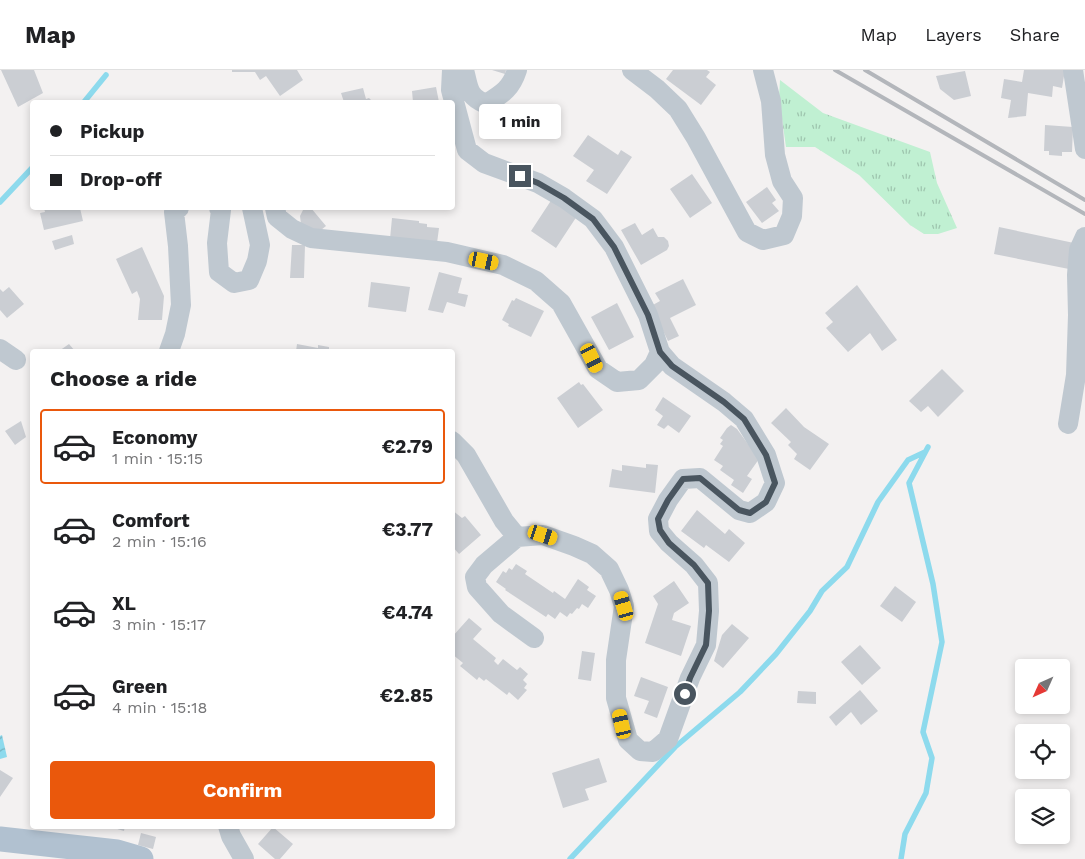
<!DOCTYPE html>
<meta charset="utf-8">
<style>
body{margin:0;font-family:"Work Sans",sans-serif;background:#f2f2f2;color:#202124;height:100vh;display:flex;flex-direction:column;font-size:19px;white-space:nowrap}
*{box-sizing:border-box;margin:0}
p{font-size:16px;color:#757577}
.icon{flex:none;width:28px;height:28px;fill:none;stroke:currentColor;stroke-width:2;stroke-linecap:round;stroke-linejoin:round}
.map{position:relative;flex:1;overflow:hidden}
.drawer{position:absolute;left:30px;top:279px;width:425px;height:480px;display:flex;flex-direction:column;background:#fff;border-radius:5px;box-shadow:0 2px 8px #0003}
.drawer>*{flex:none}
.banner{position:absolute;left:30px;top:30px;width:425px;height:110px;border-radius:5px;box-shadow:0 2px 8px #0003;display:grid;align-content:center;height:110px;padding:0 20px;background:#fff}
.needle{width:32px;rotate:225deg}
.buttons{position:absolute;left:1015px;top:589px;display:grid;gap:10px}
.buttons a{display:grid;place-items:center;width:55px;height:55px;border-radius:5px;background:#fff;box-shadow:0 2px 8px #0003;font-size:25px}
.end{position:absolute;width:22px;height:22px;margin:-11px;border:6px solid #49555f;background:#fff;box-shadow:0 0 0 2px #fff}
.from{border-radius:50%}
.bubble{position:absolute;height:35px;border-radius:5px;background:#fff;box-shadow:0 2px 8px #0003;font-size:16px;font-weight:700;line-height:35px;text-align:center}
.car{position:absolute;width:15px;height:30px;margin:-15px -8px;border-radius:6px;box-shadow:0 0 4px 1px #0007;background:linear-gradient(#f5c518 24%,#345 0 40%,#f5c518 0 76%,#345 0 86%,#f5c518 0)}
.banner b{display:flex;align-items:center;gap:18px;height:48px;font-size:19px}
.banner b+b{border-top:1px solid #e0e0e0}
.banner i{width:12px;height:12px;background:#202124}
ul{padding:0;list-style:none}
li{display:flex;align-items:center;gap:15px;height:75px;margin:0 10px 8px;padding:0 10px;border:2px solid transparent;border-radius:5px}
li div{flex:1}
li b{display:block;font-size:19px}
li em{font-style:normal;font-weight:700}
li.selected{border-color:#ea580c}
li>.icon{width:45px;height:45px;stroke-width:1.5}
h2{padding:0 20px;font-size:22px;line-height:60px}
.action{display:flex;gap:10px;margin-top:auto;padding:10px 20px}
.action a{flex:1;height:58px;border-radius:5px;background:#ea580c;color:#fff;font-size:20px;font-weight:700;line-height:58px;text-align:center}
header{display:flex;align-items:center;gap:30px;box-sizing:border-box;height:70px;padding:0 25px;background:#fff;border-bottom:1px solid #e0e0e0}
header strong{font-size:24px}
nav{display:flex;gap:28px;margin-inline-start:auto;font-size:18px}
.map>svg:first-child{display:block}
</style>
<header>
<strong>Map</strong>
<nav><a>Map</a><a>Layers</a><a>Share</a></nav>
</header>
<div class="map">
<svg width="1085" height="789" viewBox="0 0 1085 789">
<defs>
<pattern id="grass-tufts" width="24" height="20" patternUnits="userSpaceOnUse" patternTransform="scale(1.25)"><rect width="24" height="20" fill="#c0f0d2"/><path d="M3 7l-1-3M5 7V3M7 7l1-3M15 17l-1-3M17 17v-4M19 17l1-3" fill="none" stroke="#9ec5ae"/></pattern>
<pattern id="water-waves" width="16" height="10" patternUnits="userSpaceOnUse" patternTransform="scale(1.25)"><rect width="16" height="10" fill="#8ddaed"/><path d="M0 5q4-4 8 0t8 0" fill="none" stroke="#75b4c3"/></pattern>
</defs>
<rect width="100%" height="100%" fill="#f3f1f1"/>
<path fill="url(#grass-tufts)" d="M780,10L823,43L930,82L937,113L957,158L938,164H924L910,155L859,105L815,77H786L779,28Z"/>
<path fill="url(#water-waves)" d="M2,665L7,687L0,689V666Z"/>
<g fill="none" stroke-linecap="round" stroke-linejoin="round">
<path stroke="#8ddaed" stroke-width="5.5" d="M84,32L106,5
M0,132L32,98
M570,789L675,677L740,622L776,584L810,541L822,521L847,497L878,432L908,390L925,382
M901,789L905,764L926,723L932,688L923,662L942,572L933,514L909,413L928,377"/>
</g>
<path fill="#cbced3" d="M1,0H34L43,23L18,37Z
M232,0H297L303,10L280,26L266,6L260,10L255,2H232Z
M492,0H506L505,4Z
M673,0H707L710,2L706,7L716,15L701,35L666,9Z
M1024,0H1065L1062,18L1053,16L1052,27L1028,23L1026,46L1008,48L1011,30L1001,28L1004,9L1022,12Z
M965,1L971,26L954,30L940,19L936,6Z
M436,17L439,32H413L412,21Z
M363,18L366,29L369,28L373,32H344L341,23Z
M1045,55L1073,57L1072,82H1062V86L1049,85V81H1044Z
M588,65L618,85L621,80L632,87L607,124L586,111L594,100L573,86Z
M692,104L712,133L690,148L670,119Z
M767,117L776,130L772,133L779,141L762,153L746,132Z
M554,126L579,143L556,178L531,161Z
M44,138H80L83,151L44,160L40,143L45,142Z
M304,138H311L326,156L316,164L301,154L300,146Z
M392,148L419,151V153L427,154V157L439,158L437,173L390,169Z
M635,153L642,165L653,158L658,167H664L668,171L669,176L667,180L641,195L621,160Z
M999,157L1074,173L1069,199L994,184Z
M72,165L74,174L55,180L52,171Z
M292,175H305L304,208H290Z
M142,177L164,226L162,250H138L140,229L137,221L132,224L116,189Z
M439,202L462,208L458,223L468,225L465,237L447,232L443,243L428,240Z
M683,209L696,235L670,248L679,266L668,271L651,236L660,231L655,223Z
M371,212L410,217L406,242L368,237Z
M857,215L897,270L882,281L870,263L848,282L826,258L833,252L825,243Z
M9,217L24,234L7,248L0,240V219L3,222Z
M516,228L544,241L531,267L508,256L509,254L502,250L512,230L514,231Z
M617,233L634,267L609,280L591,247Z
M69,274L75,281H59Z
M297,274L318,278V275L329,277V281H296Z
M942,299L964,321L938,347L928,336L921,342L909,331Z
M579,312L581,315L583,314L603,340L578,358L557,328Z
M663,327L691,346L679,363L668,355L664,359L657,355L663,346L655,340Z
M786,338L804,357L829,374L810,400L794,389L797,384L788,375L791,372L771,353Z
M21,351L26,367L15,375L5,361Z
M731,355L737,359L759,389L747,406L752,409L743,423L731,415L734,410L720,400L723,396L714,390L723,376L720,374L723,370L720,368L727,358Z
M646,394L658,395L655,423L609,417L612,399L622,401V395L646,398Z
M452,440L462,448L465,446L481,465L459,484L452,476Z
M697,440L725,464L729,459L745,473L729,492L706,475L704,478L681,461Z
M516,494L527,501L525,504L553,523L554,521L565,529L578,509L589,517L587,520L596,526L588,538L582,534L579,539L577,538L572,544L570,543L567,547L560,542L555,549L548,544L546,547L505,520L506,519L496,512L503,501L506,503L509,498L512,500Z
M674,511L689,533L674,543L672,550L691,556L681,586L645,573L658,534L653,526Z
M895,516L916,532L902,552L880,536Z
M469,548L482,559L473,569L496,588L494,591L498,595L503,589L517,600L520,597L528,604L523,610L527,614L524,618L527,620L518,630L509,622L507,625L486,609L484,611L479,607L477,610L460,596L463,593L452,584V567Z
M732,554L749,568L723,598L714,591L722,565Z
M860,575L881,598L862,615L841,592Z
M582,581L595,583L591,611L578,609Z
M641,607L668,617L657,648L644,643L649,631L634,626Z
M860,620L878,641L861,655L851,642L836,656L829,647Z
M798,621L816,622V634L797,633Z
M599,688L607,712L585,719L589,730L563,738L552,703Z
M0,700L13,708L0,727Z
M107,756H125L124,761Z
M273,757L293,774L280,789H275L258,774Z
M141,763L156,767L153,779L138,775Z"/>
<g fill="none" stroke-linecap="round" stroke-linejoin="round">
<path stroke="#bfc8d0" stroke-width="20" d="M464,0C469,18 467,26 486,34C502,24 511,19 517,0
M632,0L657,19L678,39L696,68L747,162L763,170L784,165L792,146L793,128L782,111L775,85L771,31L763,0
M1073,0L1085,79
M219,138L221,140L217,173L219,202L234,213L249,210L257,191L260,175L252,138
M275,138L277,147L292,159L311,168L447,182L503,195L536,211L561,233L598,299L617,312L639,310L654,295L660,282L648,245L614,177L593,149L564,128L538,113L484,93L467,80L451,20L452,0
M0,279L16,290
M169,281L175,264L181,235L178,176L174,142L179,138
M1068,354L1076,305L1078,245L1077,205L1079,180L1085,167
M452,371L466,385L504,451L517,467
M534,568L501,544L477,517L475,507L484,495L517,467L543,465L574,476L592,484L609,499L619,520L624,536L616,590V628L628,670L640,681L653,682L668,669L690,608L706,575L709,541L708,513L694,495L669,473L659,461L658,449L668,430L683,409L700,408L739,440L750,443L766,432L775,413L766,385L744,349L724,332L672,296L660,282
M228,756L231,766L244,789"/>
<path stroke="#b1c1d0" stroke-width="25" d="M0,769L117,782L141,789"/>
<path stroke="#b3b6bb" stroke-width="4" d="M835,0L1085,144
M865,0L1085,130"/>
</g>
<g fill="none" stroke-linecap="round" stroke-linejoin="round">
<path stroke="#49555f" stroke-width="6" d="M520,106L538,113L564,128L593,149L614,177L648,245L660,282L672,296L724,332L744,349L766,385L775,413L766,432L750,443L739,440L700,408L683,409L668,430L658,449L660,460L669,473L694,495L708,513L709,541L706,575L690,608L685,624"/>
</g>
</svg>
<div class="buttons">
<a><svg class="needle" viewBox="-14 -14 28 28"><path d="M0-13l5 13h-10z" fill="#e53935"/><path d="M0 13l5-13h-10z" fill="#757577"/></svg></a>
<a><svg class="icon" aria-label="locate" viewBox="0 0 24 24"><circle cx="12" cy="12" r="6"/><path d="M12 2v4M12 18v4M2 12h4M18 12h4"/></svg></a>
<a><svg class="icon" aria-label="layers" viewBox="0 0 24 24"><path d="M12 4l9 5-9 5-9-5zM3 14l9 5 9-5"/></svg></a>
</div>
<i class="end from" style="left:685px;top:624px"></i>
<i class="end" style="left:520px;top:106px"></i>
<div class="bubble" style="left:479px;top:34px;width:82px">1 min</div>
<i class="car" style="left:484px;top:191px;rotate:102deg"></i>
<i class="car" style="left:592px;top:288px;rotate:154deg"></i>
<i class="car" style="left:543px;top:465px;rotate:108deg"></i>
<i class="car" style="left:624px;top:536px;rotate:344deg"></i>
<i class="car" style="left:622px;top:654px;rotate:347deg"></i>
<div class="banner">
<b><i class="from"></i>Pickup</b>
<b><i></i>Drop-off</b>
</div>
<section class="drawer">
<h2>Choose a ride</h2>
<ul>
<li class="selected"><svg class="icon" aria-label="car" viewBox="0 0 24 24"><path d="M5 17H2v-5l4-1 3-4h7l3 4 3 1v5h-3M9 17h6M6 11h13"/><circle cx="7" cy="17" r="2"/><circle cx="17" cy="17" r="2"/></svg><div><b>Economy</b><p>1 min · 15:15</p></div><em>€2.79</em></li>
<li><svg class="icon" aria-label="car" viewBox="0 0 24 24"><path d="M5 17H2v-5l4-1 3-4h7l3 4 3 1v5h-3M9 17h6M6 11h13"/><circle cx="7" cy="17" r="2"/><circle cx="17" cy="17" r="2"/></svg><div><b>Comfort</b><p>2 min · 15:16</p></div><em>€3.77</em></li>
<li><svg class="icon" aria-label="car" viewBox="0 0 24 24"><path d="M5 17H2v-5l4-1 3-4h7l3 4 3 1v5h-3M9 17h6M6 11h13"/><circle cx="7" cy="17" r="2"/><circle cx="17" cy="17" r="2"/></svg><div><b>XL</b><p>3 min · 15:17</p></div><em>€4.74</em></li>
<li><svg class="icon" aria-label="car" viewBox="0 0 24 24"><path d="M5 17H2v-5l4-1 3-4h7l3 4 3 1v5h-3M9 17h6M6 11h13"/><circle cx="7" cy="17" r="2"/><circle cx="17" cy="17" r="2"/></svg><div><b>Green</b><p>4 min · 15:18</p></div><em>€2.85</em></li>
</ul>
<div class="action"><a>Confirm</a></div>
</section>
</div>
